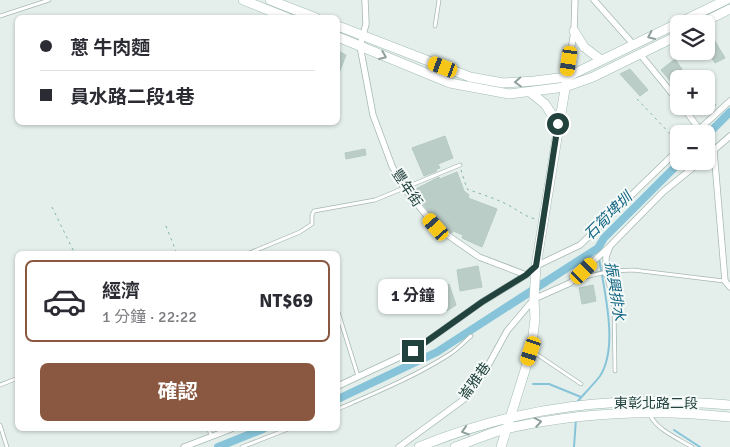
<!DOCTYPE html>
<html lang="zh-TW">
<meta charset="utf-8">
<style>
body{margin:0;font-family:Signika,"Noto Sans TC",sans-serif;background:#f2f2f3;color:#2b2b33;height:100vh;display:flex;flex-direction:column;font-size:19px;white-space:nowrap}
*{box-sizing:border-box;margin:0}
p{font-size:16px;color:#7c7c81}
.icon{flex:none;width:28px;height:28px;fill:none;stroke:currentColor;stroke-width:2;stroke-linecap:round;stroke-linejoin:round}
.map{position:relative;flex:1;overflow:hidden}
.details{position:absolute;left:15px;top:251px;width:325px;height:180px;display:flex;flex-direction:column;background:#fff;border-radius:8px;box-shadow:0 1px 4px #0004}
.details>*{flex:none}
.guide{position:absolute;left:15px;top:15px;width:325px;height:110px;border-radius:8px;box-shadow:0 1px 4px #0004;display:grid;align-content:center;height:110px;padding:0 25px;background:#fff}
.fabs{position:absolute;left:670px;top:15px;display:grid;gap:10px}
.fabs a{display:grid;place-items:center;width:45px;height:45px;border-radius:8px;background:#fff;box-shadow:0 1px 4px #0004;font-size:25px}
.end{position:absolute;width:22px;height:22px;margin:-11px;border:6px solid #21423d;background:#fff;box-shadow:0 0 0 2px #fff}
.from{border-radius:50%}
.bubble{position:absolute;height:35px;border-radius:8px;background:#fff;box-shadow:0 1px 4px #0004;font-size:16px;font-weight:700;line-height:35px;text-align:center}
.car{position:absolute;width:15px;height:30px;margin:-15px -8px;border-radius:6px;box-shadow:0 0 4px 1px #0007;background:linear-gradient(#f5c518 24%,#345 0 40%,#f5c518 0 76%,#345 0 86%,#f5c518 0)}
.guide b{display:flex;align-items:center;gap:18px;height:48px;font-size:19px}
.guide b+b{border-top:1px solid #e1e1e2}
.guide i{width:12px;height:12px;background:#2b2b33}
ul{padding:9px 0 0;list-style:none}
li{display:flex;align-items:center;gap:15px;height:82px;margin:0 10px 8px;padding:0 15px;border:2px solid transparent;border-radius:8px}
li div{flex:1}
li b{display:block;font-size:19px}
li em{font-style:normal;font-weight:700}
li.on{border-color:#8a5840}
li>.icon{width:45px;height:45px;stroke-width:1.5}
.button{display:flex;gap:10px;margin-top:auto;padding:10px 25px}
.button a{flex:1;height:58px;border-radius:8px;background:#8a5840;color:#fff;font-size:20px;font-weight:700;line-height:58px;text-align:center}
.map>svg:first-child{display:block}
</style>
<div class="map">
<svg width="730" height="447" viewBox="0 0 730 447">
<rect width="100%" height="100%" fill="#e4efeb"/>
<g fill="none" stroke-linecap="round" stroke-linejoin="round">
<path stroke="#87c4d9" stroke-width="2" d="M598,248V253
M533,384H549L581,397
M577,402C584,394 593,385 600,376C619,347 604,290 599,258
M674,430L700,447
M574,447L576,419"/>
<path stroke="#87c4d9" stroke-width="8" d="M706,136L730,112
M338,399L437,352L598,248L604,238L681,161
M218,447L263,429"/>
</g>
<path fill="#bbcdc7" stroke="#b5c9c3" d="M712,36L725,58L715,63L706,49V39Z
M338,51L346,55L338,76Z
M675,59L685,74L673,84L661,70Z
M630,69L648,90L640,96L620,74Z
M706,93L716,105L706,114L698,106H706Z
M445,136L453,158L438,164L440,168L436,169L437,171L424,176L412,148Z
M365,149L366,155L346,159L345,153Z
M457,172L464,191L469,195L468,198L497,209L482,247L462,238L463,235L453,231L452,233L439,224L418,198L421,195L416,189L439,177L440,179Z
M478,266L482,287L460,291L457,270Z
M449,284L456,305L447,311L440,295L445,292L443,288Z
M593,285L596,301L582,304L579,288Z"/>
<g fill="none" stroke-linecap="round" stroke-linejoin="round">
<g stroke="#a6b8b3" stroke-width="4.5">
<path id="lane" d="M0,16L49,0
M435,26L439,0
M247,254L300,232L312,224V215L314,211L375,200L460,165
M606,274L614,307L615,371
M575,281C592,274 614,270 633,270L724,281
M338,312L358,376
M532,351L581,384
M0,385L18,378
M338,409C375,393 416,376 450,354C458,349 464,342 471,336
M650,415C657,430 679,439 692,447
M0,425L7,447
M209,429L211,436
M242,447L288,429"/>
</g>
<g stroke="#a6b8b3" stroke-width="7">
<path id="street" d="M365,0L366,24L360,46L373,115L392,166L404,188L436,227L479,257L526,275
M594,0L633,44
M640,54L679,102
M567,77L574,31L575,0
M682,106L703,134
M694,134L730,101
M706,139L714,151L725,281L730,287
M706,157L730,136
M606,274V257L610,246L663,192L701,161
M338,386L413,351L482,302L526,275L536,266L580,245L679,149
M184,447L231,429
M399,447L463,400L484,373L507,331L534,299L570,283L610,246"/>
</g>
<g stroke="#a1bcb5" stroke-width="10">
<path id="secondary" d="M243,0L288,18
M270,0L316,18
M700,24L730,9
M338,26L470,77L503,83L534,81L567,77L726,0
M574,31L584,47L601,60
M338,37L450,83L509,94L565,87L593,77L679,35
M530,92L545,104L558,124
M419,447C522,405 620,395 730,405
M455,447C473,441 491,432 509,428C582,412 657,409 730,417
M501,447L531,351L535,319L534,299L536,266L567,77"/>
</g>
<path stroke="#81b5aa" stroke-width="1" stroke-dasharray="2.5 4" stroke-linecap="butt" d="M637,99L678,142
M461,170L467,189C480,194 495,198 508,205C518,210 525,217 536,219
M52,207L75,254
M166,226L177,254"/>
<use href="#lane" stroke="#fff" stroke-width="3"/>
<use href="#street" stroke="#fff" stroke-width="5.5"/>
<use href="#secondary" stroke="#fff" stroke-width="9"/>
</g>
<defs><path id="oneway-chevron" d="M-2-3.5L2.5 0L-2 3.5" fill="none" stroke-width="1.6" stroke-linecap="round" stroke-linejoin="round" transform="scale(1.25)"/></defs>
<g stroke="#90a09e">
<use href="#oneway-chevron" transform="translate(651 36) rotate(155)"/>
<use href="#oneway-chevron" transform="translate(383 56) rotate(23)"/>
<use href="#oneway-chevron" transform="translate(518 82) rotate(177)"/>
<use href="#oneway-chevron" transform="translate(538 422) rotate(-10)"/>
<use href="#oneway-chevron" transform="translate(465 431) rotate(163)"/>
</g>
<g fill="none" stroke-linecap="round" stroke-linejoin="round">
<path stroke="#21423d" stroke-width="6" d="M413,351L482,302L526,275L536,266L558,124"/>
</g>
<g text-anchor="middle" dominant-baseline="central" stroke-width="4" stroke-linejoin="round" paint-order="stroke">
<g font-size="14" fill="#21423d" stroke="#f5faf8">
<text transform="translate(407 188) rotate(56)">豐年街</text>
<text transform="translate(475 381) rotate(-54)">崙雅巷</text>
<text x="656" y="403">東彰北路二段</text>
</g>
<g font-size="15" font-style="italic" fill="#146785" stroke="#f5faf8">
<text transform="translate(608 216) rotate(-45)">石筍埤圳</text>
<text transform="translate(615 291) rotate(81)">振興排水</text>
</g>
</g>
</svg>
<div class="fabs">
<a><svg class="icon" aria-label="layers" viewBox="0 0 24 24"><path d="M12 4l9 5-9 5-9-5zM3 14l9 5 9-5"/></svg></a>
<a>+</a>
<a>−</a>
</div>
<i class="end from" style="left:558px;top:124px"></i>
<i class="end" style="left:413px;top:351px"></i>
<div class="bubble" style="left:378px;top:279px;width:70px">1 分鐘</div>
<i class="car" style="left:569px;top:61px;rotate:188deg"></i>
<i class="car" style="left:443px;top:67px;rotate:291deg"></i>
<i class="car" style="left:436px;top:227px;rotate:319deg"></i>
<i class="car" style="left:584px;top:271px;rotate:46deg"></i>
<i class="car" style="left:531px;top:351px;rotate:198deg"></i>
<div class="guide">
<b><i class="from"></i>蔥 牛肉麵</b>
<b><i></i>員水路二段1巷</b>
</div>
<section class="details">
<ul>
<li class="on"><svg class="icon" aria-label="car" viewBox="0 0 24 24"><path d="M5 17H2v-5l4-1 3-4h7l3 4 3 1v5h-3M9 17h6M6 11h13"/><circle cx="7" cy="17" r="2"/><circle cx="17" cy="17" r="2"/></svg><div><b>經濟</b><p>1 分鐘 · 22:22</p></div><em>NT$69</em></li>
</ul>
<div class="button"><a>確認</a></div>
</section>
</div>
